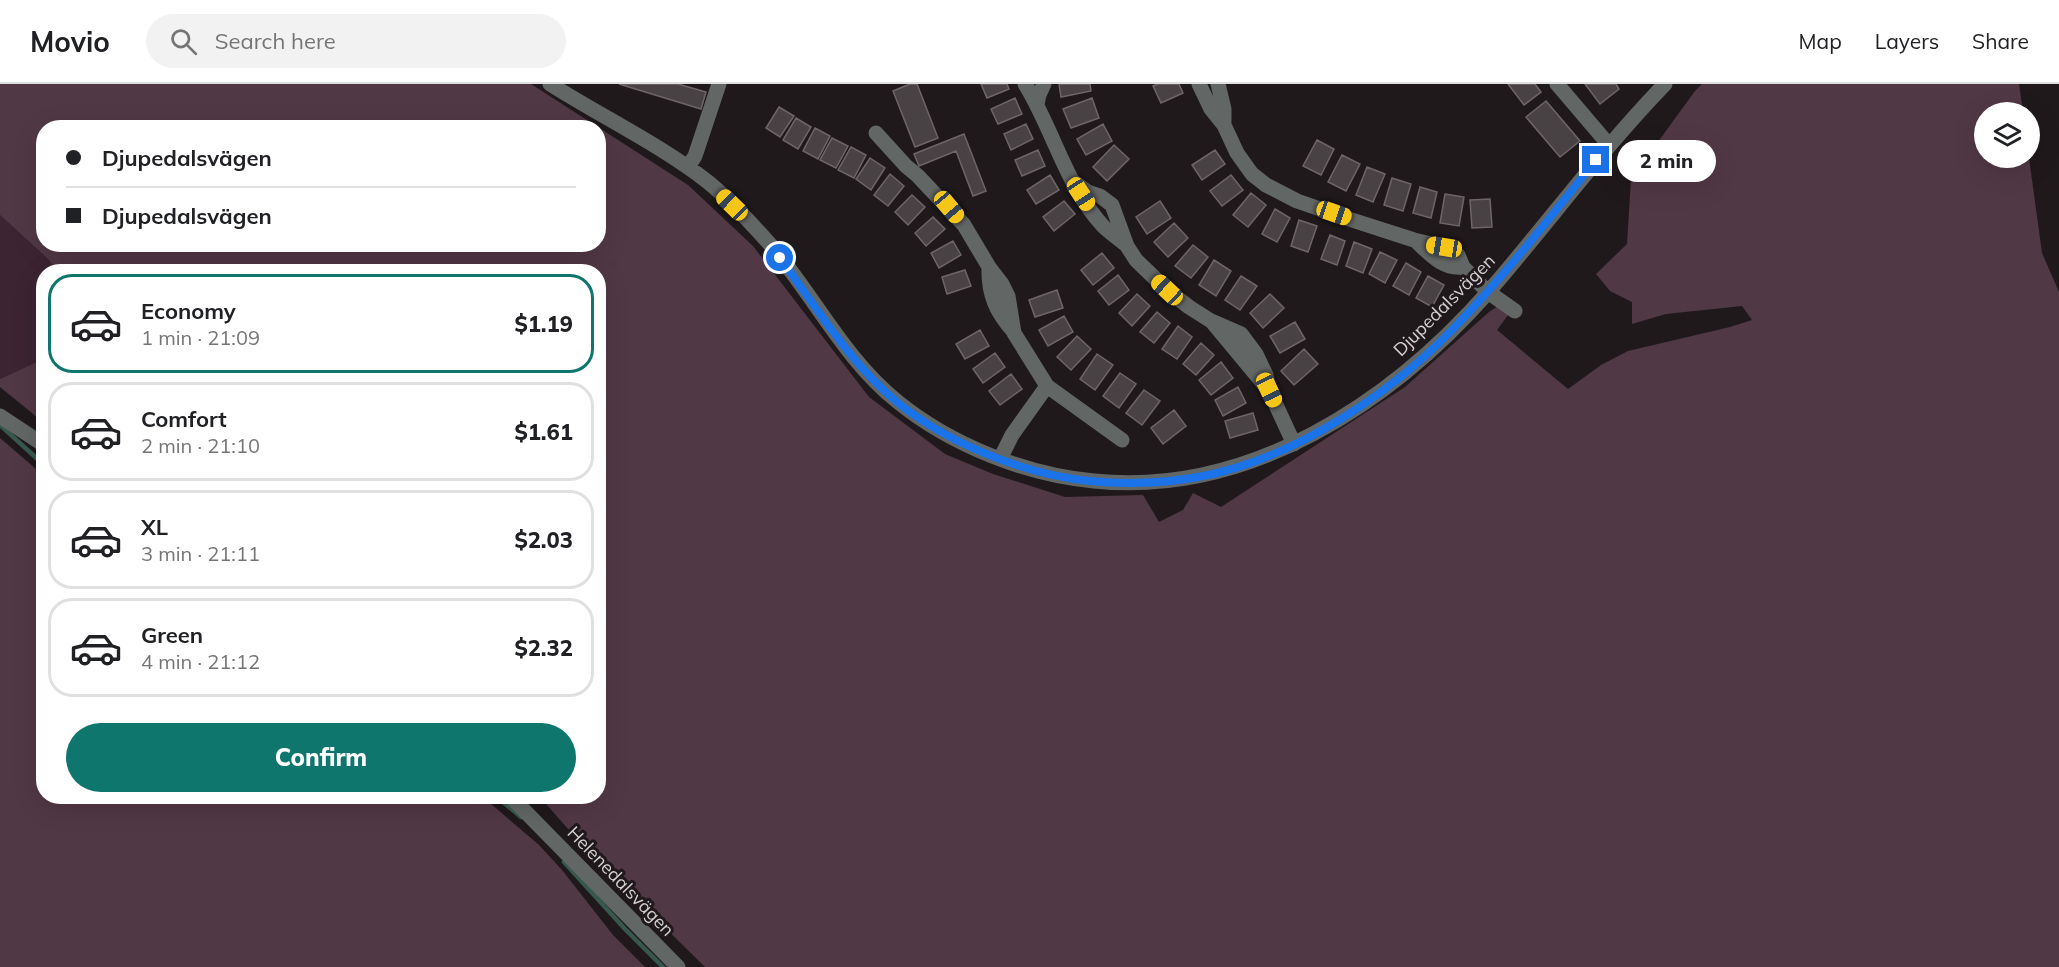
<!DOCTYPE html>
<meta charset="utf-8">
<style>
body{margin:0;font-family:Mulish,sans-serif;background:#f2f2f2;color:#202124;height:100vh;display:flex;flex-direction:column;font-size:22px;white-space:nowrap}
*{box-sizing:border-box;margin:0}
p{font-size:20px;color:#757577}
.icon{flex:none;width:33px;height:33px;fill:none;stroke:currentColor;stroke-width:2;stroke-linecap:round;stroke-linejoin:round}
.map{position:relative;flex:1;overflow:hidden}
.sheet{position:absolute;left:36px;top:180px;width:570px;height:540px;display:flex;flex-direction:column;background:#fff;border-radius:24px;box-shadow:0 6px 24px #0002}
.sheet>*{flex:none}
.guide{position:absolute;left:36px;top:36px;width:570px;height:132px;border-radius:24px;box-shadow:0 6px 24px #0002;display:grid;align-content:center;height:132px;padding:0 30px;background:#fff}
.buttons{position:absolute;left:1974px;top:18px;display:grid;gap:12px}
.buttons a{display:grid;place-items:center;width:66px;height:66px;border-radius:50%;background:#fff;box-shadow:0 6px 24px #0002;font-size:30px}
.end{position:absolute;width:27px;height:27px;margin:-14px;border:8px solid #1a73e8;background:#fff;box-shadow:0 0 0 3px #fff}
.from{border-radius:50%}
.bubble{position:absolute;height:42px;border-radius:21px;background:#fff;box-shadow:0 6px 24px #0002;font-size:20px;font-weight:800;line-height:42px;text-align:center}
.car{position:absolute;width:18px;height:36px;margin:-18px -9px;border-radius:8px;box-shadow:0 0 4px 2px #0007;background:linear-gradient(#f5c518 24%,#345 0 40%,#f5c518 0 76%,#345 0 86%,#f5c518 0)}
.guide b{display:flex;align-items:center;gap:21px;height:57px;font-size:22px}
.guide b+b{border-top:2px solid #e0e0e0}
.guide i{width:15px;height:15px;background:#202124}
ul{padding:10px 0 0;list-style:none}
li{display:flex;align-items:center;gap:18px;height:99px;margin:0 12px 9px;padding:0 18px;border:3px solid #e0e0e0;border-radius:24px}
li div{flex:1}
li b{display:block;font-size:22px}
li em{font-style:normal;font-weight:800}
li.current{border-color:#0f766e}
li>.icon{width:54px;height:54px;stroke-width:1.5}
.primary-button{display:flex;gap:12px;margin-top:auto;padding:12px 30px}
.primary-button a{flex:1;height:69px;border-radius:36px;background:#0f766e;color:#fff;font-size:24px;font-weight:800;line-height:69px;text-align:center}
header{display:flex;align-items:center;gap:36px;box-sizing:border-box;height:84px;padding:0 30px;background:#fff;border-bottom:2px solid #e0e0e0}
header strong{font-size:28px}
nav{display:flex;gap:33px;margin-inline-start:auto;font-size:21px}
.search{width:420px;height:54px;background:#f2f2f2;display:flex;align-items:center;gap:15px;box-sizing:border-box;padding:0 21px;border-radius:33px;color:#757577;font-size:22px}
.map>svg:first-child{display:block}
</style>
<header>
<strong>Movio</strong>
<div class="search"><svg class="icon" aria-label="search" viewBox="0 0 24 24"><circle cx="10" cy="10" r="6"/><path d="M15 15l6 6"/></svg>Search here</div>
<nav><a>Map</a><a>Layers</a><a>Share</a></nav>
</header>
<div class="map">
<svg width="2059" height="883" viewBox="0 0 2059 883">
<rect width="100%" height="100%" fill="#1f191c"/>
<path fill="#3c2432" d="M0,131L48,175L57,187L44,188L43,275L0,295Z"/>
<path fill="#513845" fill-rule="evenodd" d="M0,0H531L688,101L753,162L869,313L945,370L993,390L1065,413L1143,411L1159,438L1183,426L1193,409L1221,423L1405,303L1489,228L1501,220L1511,227L1497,246L1568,305L1601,281L1628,267L1730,243L1752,236L1742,222L1666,230L1632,240V218L1610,207L1596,190L1627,160L1631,95L1695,7L1702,0H2019L2023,28H1984V74H2029L2042,169L2059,208V883H705L589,769L540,713L598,712V188L57,187L48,175L0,131ZM44,44H598V160H44Z
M43,275V338L0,303V295Z
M0,354L43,391L44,712L483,713L539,761L562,786L613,851L645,883H0Z"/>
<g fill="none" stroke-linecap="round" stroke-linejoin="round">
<path stroke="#37584f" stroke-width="4.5" d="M0,341L44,381
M496,712L521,733
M564,778L625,845L663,883"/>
</g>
<path fill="#494245" stroke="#6d6569" stroke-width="1.5" d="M619,0H678L706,8L701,25Z
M910,0H917L938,54L915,63L893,7Z
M981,0H1007L1009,5L987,14Z
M1059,0H1090L1091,7L1061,13Z
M1158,0H1179L1183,9L1161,19L1153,2Z
M1508,0H1535L1541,8L1524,21Z
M1585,0H1616L1619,5L1600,20Z
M1015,14L1022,30L998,40L991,25Z
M1092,14L1099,34L1071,44L1063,25Z
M1546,17L1580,57L1560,73L1526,33Z
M779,23L794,32L780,53L766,44Z
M796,34L811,43L798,65L783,56Z
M1026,40L1033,55L1011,66L1004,50Z
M1103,40L1112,57L1086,71L1077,55Z
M815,44L830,52L818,75L803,67Z
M964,50L986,107L973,112L956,67L919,82L914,70Z
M832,54L848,62L836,84L820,76Z
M1317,56L1334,65L1321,91L1303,82Z
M1114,61L1129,75L1107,97L1093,83Z
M851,63L866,71L854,94L838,86Z
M1038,66L1045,82L1022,92L1015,76Z
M1215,66L1225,80L1202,96L1192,81Z
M1342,71L1360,80L1346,107L1328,98Z
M870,74L885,84L871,106L856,95Z
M1367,83L1385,90L1373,118L1356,111Z
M890,90L904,102L888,122L874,111Z
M1050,91L1059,106L1036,120L1027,106Z
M1231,91L1243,106L1222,122L1210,107Z
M1392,94L1411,100L1403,127L1384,121Z
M1420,103L1437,108L1431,134L1413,129Z
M1251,109L1266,121L1248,143L1233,131Z
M1445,110L1464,113L1459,142L1440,139Z
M912,111L925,123L908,141L895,128Z
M1490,115L1492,143L1472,144L1470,116Z
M1064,117L1075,130L1054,147L1043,133Z
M1160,117L1171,134L1147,150L1136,133Z
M1275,125L1290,134L1277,158L1262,150Z
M933,133L945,145L926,162L915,149Z
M1299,136L1317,142L1308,168L1291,162Z
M1174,139L1188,154L1168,173L1154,158Z
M1330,151L1345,157L1337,181L1321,175Z
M953,157L961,171L939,184L931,169Z
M1354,158L1372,165L1363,189L1346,182Z
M1193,161L1208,173L1191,194L1175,182Z
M1380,168L1397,176L1385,199L1369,190Z
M1102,169L1114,184L1093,201L1081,186Z
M1214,176L1231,187L1216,212L1199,201Z
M1406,179L1421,188L1409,211L1393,202Z
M965,186L971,202L947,210L942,193Z
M1118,191L1129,206L1109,221L1098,207Z
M1241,192L1257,202L1240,226L1225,216Z
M1428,192L1444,201L1432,223L1416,214Z
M1057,206L1063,224L1035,233L1029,216Z
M1137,210L1150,222L1132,242L1119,229Z
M1270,210L1284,224L1263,244L1250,229Z
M1157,228L1170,239L1154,259L1140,248Z
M1064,232L1073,248L1048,262L1039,246Z
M1295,238L1305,255L1280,269L1270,252Z
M1178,242L1192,253L1177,275L1162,265Z
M980,246L989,262L965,275L956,260Z
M1077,252L1091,265L1071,286L1057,273Z
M1201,259L1214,271L1196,291L1183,280Z
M1304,265L1318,280L1294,301L1281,287Z
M995,269L1005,283L983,299L973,285Z
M1097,270L1113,281L1095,306L1080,295Z
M1221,278L1233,294L1211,311L1199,296Z
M1120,289L1136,300L1119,324L1103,312Z
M1011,290L1022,305L1000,321L989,307Z
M1238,303L1246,319L1223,332L1215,316Z
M1144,306L1160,317L1142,341L1126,329Z
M1174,326L1186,342L1163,360L1151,344Z
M1253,329L1258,346L1230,354L1225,337Z"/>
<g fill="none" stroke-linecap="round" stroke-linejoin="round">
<path stroke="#626665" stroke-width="15" d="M550,0C602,33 659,60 708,98C729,115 750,138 768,158C814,211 843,274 898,318C951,361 1026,391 1094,397C1249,413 1391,319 1490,206C1549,138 1602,65 1665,0
M1025,0C1053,45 1066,102 1103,142C1110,149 1118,154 1125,160
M1199,0L1211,25L1224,41L1237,69L1252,90L1266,101L1297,117L1352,136L1414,156L1444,163L1458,171L1463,183L1488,208L1515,227
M1218,0L1224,25V41
M1557,0L1609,61
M1037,20L1039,11L1044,0
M876,49L906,82L918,92L964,141L989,183L1002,200L1008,212L1014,249L1047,302L1122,356
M688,83L695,72L719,0
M1074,98L1088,108L1100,112L1112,121L1127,162L1136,176L1167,206L1189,223L1211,237L1241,250L1256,270L1266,291L1269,306L1294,360
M1418,159C1432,172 1443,185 1463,183
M989,183C988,210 996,228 1014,248
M1213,239L1267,304
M0,332L44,361
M1000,375L1012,351L1047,302
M510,712L678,883"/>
</g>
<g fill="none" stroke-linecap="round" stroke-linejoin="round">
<path stroke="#1a73e8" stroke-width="8" d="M780,174C817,224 849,278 897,318C947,359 1026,391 1090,397C1131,401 1173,399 1213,390C1299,370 1388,311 1449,249C1502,195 1549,135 1596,76"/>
</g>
<g text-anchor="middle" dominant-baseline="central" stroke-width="6" stroke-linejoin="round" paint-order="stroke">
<g font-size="18" fill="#d6d1d3" stroke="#1f191c">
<text transform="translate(1444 221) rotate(-45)">Djupedalsvägen</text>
<text transform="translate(621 797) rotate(46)">Helenedalsvägen</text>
</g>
</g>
</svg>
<div class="buttons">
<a><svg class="icon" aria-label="layers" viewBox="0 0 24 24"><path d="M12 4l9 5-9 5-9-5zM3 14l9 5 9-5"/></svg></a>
</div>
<i class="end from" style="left:780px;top:174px"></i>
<i class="end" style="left:1596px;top:76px"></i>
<div class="bubble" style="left:1617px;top:56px;width:99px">2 min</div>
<i class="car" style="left:1081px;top:110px;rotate:147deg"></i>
<i class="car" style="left:732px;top:121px;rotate:314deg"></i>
<i class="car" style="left:949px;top:123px;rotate:140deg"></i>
<i class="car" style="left:1334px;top:129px;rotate:109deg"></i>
<i class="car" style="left:1444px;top:163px;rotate:279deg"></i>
<i class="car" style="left:1167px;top:206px;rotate:313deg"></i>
<i class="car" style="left:1269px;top:306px;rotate:155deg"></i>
<div class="guide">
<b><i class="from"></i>Djupedalsvägen</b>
<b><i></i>Djupedalsvägen</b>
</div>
<section class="sheet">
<ul>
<li class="current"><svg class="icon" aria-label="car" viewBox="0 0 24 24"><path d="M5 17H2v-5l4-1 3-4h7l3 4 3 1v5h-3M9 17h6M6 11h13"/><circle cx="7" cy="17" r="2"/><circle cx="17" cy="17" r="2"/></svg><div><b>Economy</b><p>1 min · 21:09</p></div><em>$1.19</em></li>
<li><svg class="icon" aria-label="car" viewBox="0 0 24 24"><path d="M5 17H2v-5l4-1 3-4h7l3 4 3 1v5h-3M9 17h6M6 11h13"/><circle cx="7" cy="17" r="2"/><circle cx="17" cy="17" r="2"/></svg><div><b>Comfort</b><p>2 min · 21:10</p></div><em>$1.61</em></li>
<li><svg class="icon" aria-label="car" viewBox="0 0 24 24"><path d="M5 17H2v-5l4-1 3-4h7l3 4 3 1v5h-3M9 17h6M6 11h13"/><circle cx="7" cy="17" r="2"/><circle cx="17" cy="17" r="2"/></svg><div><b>XL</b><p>3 min · 21:11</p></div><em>$2.03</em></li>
<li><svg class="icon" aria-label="car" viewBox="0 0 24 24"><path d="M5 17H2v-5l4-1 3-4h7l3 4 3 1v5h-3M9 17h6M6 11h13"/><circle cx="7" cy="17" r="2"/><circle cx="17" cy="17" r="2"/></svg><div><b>Green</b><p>4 min · 21:12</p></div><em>$2.32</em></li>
</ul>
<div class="primary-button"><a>Confirm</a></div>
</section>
</div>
